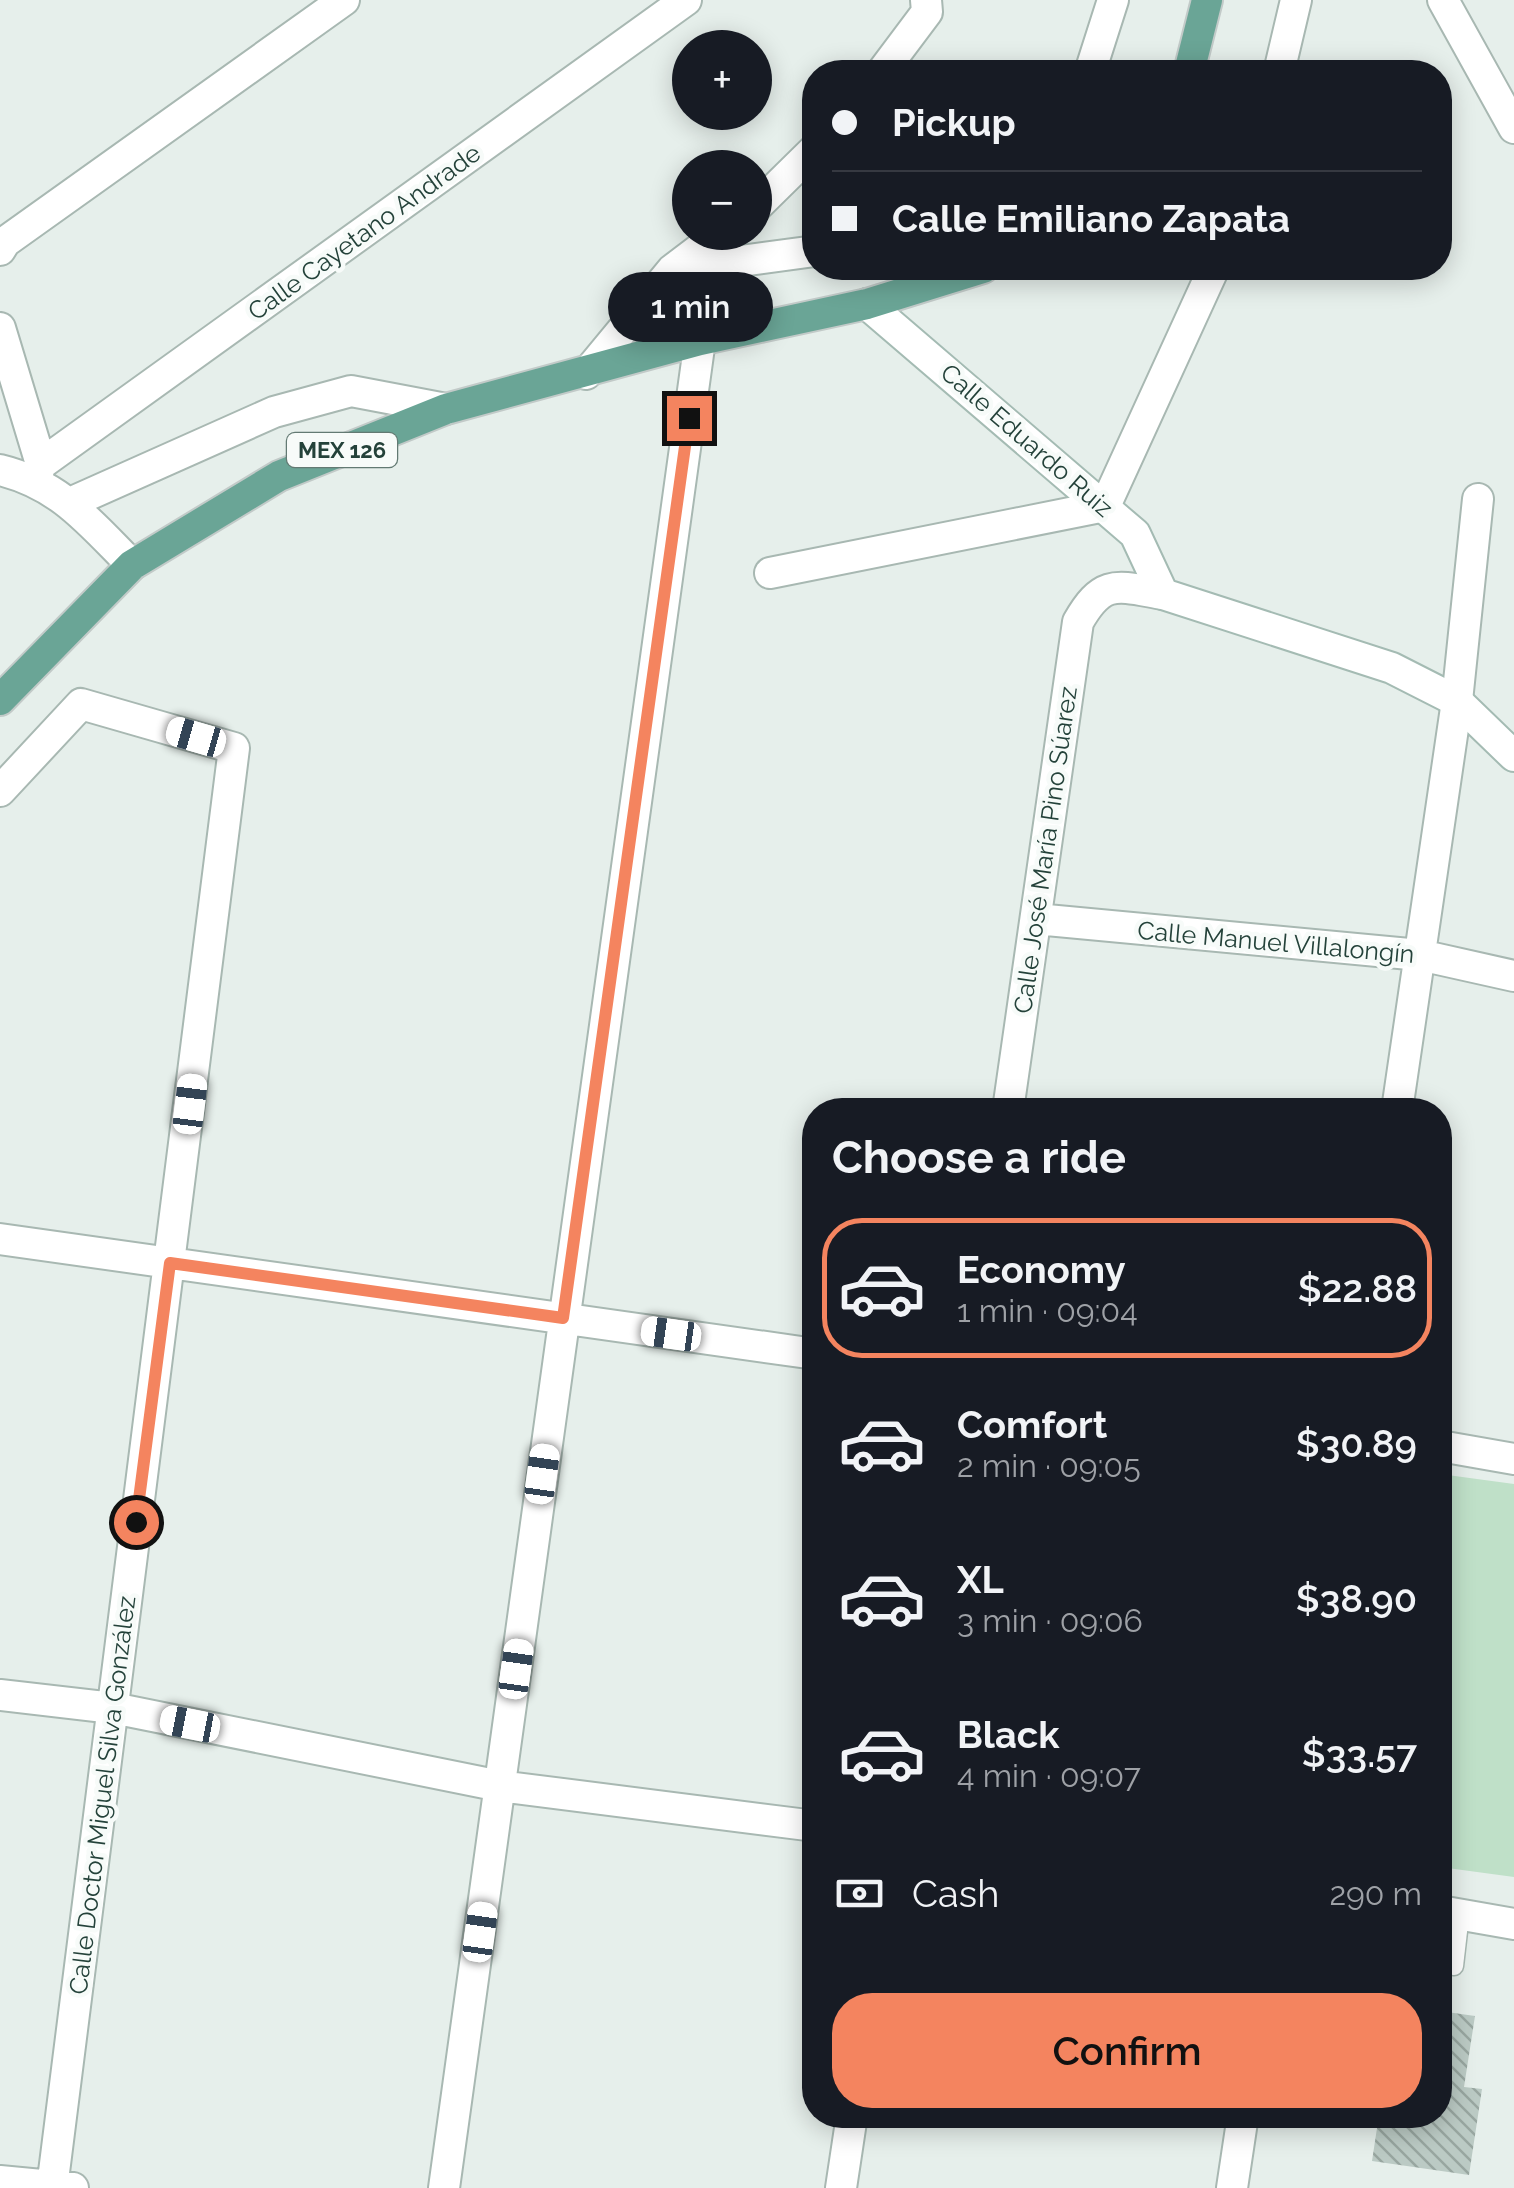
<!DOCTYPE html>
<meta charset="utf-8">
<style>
body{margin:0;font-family:Raleway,sans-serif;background:#242831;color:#f1f3f6;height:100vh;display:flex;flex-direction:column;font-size:38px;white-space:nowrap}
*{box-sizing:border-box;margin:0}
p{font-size:32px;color:#9ea1a6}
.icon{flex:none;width:55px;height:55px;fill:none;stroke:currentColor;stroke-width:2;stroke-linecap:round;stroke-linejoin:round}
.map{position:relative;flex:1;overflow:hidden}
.panel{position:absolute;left:802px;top:1098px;width:650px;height:1030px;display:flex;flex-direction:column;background:#171b24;border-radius:40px;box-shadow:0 5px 25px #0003}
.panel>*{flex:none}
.hud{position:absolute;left:802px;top:60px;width:650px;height:220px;border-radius:40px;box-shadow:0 5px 25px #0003;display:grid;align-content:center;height:220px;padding:0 30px;background:#171b24}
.controls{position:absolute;left:672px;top:30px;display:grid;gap:20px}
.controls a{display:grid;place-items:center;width:100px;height:100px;border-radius:50%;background:#171b24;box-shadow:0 5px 25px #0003;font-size:50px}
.end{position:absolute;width:45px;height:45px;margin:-22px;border:12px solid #f4845f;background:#111;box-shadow:0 0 0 5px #111}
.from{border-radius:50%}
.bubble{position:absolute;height:70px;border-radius:35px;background:#171b24;box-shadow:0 5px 25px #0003;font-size:32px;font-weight:600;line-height:70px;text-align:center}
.car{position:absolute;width:30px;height:60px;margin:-30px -15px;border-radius:12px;box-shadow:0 0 8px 2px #0007;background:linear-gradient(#fff 24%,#345 0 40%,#fff 0 76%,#345 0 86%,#fff 0)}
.hud b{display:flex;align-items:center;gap:35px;height:95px;font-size:38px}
.hud b+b{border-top:2px solid #363941}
.hud i{width:25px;height:25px;background:#f1f3f6}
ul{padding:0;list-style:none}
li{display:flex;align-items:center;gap:30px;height:140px;margin:0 20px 15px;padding:0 10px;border:5px solid transparent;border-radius:40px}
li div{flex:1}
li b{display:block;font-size:38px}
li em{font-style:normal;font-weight:600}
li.on{border-color:#f4845f}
li>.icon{width:90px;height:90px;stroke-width:1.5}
h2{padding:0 30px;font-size:45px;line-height:120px}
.pay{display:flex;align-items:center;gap:25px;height:110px;padding:0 30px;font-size:38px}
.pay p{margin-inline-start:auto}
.cta{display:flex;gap:20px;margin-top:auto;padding:20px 30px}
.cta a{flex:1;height:115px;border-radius:40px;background:#f4845f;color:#111;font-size:40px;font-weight:600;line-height:115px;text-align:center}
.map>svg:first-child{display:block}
</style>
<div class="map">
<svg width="1514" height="2188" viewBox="0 0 1514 2188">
<defs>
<pattern id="building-back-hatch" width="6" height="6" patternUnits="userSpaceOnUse" patternTransform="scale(2.5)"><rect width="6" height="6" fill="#bbcac4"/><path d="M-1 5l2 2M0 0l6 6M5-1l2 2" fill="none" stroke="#98a6a0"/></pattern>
</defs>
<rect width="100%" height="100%" fill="#e6efeb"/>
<path fill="#bfe0c8" d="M1440,1474L1514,1484V1877L1440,1867Z"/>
<path fill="url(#building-back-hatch)" d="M1440,2011L1475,2016L1464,2087L1482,2089L1469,2175L1372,2161L1379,2115H1440Z"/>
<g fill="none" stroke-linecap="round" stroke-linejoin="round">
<g stroke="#a8b8b2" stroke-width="21">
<path id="lane" d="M1454,1966L1460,1914"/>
</g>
<g stroke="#a8b8b2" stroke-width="34">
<path id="street" d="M1443,0L1514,128
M882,72L927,12L926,0
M1090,72L1113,0
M1279,72L1296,0
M755,208L815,149
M0,250L5,242L344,0
M674,270L815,251
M0,328L41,464L36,478
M586,374L672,270L722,232
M41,464L686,0
M0,470C61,485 90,523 132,565
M70,503L274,412L351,391L446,409
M770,573L1105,506L1214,268
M0,791L81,704L234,748L52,2188
M1036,919L1420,955L1514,976
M1008,1110L1078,622C1103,578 1117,586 1163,594
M1397,1110L1457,701L1478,499
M0,1239L815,1354
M1440,1446L1514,1459
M0,1695L113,1708L500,1786L815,1826
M1440,1911L1514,1924
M0,2181L73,2188
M444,2188L700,340
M841,2188L852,2115
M1232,2188L1243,2115"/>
</g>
<g stroke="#a4bbb3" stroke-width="34">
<path id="secondary" d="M867,304L1135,534L1163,594L1392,668L1457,701L1514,756"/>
</g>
<g stroke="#c2cac8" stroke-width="34">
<path id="primary" d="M1189,72L1207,0
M0,700L132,565L279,476L446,409L700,340L867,304L983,268"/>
</g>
<use href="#lane" stroke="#fff" stroke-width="18"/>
<use href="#street" stroke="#fff" stroke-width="30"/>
<use href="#secondary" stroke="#fff" stroke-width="30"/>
<use href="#primary" stroke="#6aa596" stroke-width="30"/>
</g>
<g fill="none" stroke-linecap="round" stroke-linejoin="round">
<path stroke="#f4845f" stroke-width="12" d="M136,1522L170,1263L563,1318L689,418"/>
</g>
<g text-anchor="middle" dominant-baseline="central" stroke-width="9" stroke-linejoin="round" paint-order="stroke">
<rect fill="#f7fbf9" stroke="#637a73" stroke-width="2.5" x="287" y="433" width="110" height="34" rx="8"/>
<g font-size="22" font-weight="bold" fill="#24423a">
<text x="342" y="450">MEX 126</text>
</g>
<g font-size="25" fill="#24423a" stroke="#f7fbf9">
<text transform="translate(364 232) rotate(-36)">Calle Cayetano Andrade</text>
<text transform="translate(1027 440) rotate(41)">Calle Eduardo Ruiz</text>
<text transform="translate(1045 850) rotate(-82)">Calle José María Pino Súarez</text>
<text transform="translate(1276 942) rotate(5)">Calle Manuel Villalongín</text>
<text transform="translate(102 1795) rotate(-83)">Calle Doctor Miguel Silva González</text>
</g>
</g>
</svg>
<div class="controls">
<a>+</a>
<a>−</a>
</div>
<i class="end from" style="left:136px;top:1522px"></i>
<i class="end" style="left:689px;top:418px"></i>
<div class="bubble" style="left:608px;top:272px;width:165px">1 min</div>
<i class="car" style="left:196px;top:737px;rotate:286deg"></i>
<i class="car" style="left:190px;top:1104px;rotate:7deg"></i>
<i class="car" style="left:671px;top:1334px;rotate:278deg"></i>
<i class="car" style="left:542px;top:1474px;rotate:8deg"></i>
<i class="car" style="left:516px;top:1669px;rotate:8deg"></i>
<i class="car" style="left:190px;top:1724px;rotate:281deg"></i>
<i class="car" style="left:480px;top:1932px;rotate:8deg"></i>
<div class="hud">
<b><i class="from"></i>Pickup</b>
<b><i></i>Calle Emiliano Zapata</b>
</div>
<section class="panel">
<h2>Choose a ride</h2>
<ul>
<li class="on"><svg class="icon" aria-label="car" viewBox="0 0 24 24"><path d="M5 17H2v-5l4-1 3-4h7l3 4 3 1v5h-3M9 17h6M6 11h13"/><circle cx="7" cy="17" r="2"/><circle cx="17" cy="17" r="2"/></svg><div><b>Economy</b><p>1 min · 09:04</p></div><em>$22.88</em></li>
<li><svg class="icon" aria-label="car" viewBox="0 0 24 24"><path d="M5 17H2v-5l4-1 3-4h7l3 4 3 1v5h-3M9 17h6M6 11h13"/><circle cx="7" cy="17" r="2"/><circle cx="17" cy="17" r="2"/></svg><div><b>Comfort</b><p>2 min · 09:05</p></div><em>$30.89</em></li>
<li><svg class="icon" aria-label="car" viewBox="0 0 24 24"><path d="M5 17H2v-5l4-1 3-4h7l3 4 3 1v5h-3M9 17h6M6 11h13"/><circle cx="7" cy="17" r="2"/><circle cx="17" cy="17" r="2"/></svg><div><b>XL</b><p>3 min · 09:06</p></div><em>$38.90</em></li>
<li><svg class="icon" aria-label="car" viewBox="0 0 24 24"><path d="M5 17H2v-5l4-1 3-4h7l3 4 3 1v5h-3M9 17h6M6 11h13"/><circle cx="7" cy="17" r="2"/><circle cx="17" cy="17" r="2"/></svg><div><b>Black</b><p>4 min · 09:07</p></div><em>$33.57</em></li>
</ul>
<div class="pay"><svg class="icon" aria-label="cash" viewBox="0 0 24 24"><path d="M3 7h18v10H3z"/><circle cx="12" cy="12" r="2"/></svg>Cash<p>290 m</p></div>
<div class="cta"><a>Confirm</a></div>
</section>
</div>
